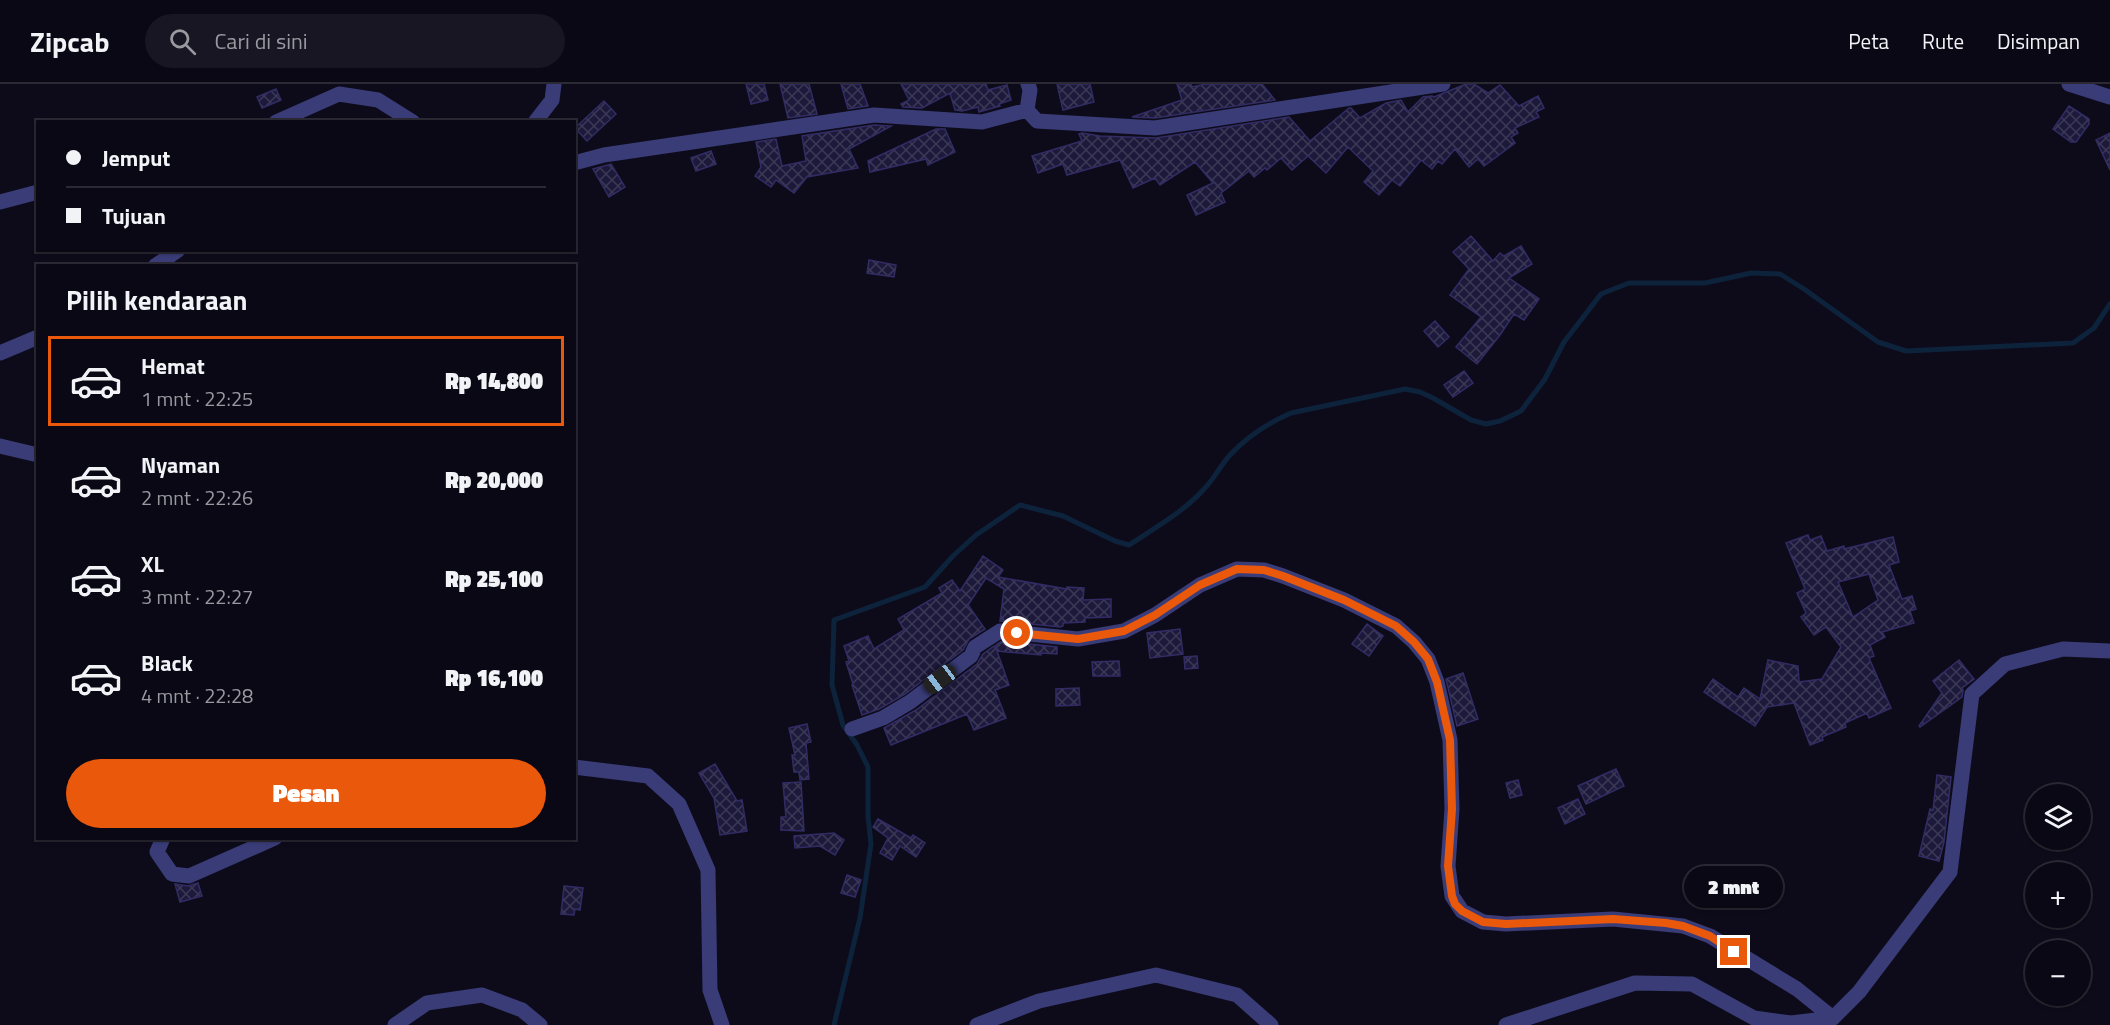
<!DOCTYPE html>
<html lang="id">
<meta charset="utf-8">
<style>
body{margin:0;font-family:"Titillium Web",sans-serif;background:#181622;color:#f1f3f6;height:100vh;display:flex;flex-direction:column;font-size:22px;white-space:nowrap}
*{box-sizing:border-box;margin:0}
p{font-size:20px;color:#999aa0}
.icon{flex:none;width:33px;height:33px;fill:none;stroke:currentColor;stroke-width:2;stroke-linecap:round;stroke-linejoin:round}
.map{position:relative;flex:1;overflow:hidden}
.panel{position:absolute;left:36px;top:180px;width:540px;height:576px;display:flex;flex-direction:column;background:#0a0814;border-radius:0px;box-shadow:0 2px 4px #0004,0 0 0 2px #2a2934}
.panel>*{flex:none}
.top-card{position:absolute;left:36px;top:36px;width:540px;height:132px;border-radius:0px;box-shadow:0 2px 4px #0004,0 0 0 2px #2a2934;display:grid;align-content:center;height:132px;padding:0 30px;background:#0a0814}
.buttons{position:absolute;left:2025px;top:700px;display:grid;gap:12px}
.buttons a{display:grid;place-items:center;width:66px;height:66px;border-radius:50%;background:#0a0814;box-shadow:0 2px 4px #0004,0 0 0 2px #2a2934;font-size:30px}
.end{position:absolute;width:27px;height:27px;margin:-14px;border:8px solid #ea580c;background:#fff;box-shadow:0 0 0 3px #fff}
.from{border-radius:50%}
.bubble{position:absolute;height:42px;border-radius:21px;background:#0a0814;box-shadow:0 2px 4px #0004,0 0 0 2px #2a2934;font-size:20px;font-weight:800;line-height:42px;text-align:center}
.car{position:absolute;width:18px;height:36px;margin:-18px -9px;border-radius:8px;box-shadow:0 0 4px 2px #0007;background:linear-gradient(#222 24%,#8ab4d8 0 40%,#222 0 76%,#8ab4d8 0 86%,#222 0)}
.top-card b{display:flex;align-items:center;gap:21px;height:57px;font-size:22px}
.top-card b+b{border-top:2px solid #2a2934}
.top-card i{width:15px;height:15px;background:#f1f3f6}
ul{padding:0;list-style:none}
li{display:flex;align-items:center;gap:18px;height:90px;margin:0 12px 9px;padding:0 18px;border:3px solid transparent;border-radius:0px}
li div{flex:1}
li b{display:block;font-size:22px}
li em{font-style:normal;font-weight:800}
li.on{border-color:#ea580c}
li>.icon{width:54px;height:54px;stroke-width:1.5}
h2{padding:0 30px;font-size:27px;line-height:72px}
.button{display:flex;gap:12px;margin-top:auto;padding:12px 30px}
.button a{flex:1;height:69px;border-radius:36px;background:#ea580c;color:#fff;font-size:24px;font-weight:800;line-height:69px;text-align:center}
header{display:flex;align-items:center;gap:36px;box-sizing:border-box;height:84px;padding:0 30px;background:#0a0814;border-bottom:2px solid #2a2934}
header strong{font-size:28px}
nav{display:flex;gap:33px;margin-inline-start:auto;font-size:21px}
.search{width:420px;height:54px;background:#181622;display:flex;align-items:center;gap:15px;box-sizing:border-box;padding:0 21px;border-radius:33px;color:#999aa0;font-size:22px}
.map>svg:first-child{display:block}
</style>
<header>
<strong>Zipcab</strong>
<div class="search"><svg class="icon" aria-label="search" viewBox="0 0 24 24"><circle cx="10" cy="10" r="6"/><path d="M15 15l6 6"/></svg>Cari di sini</div>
<nav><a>Peta</a><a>Rute</a><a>Disimpan</a></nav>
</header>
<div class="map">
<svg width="2110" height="941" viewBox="0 0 2110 941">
<defs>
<pattern id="building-cross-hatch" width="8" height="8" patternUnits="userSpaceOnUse" patternTransform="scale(1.5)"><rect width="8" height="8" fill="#1d193a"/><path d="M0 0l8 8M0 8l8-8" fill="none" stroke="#3c3957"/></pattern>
</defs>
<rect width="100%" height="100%" fill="#0d0b1a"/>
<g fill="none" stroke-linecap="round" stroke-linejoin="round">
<path stroke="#0d233c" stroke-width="5" d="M834,941L860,834L871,760L868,732V683L857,661L843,641L832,601L834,536L925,503L953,472L976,451L1020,421L1063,432L1115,457L1129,461C1153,445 1185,427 1204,405C1214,395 1220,382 1230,371C1247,353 1268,339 1291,329L1405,305L1420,308L1433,314L1471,336L1486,340L1500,337L1521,327L1545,295L1564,258L1601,210L1629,199H1705L1751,189L1780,190L1804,205L1878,258L1906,267L2073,259L2094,244L2110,220"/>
</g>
<path fill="url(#building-cross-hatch)" stroke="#322c65" stroke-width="1.5" fill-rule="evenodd" d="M746,0H764L768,16L751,20Z
M780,0H809L817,30L788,34Z
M841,0H860L868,22L848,25Z
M901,0H986L988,6L1007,1L1011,16L999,20L1000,22L979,28L978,23L962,27L955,26L950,9L922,24L903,23L901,20L909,16Z
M1057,0H1090L1094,18L1063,26Z
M1177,0H1191L1192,3L1206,0H1262L1275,16L1155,34L1132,33L1182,16Z
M1466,0H1474L1488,9L1500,1L1519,22L1538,12L1544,24L1536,28L1539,33L1515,44L1518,49L1511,53L1515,59L1484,82L1478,75L1469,83L1455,65L1442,80L1438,77L1432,85L1421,76L1400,102L1392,96L1379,111L1364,98L1373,87L1348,63L1326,89L1308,72L1292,86L1281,74L1267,86L1265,84L1254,93L1249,87L1221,109L1225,118L1196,131L1187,111L1213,99L1195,78L1160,101L1155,94L1133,104L1120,76L1067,91L1063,80L1038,89L1032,72L1082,57L1079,50L1082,49L1100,52L1156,54L1289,33L1310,57L1349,24H1351L1360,34L1386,19L1401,16L1408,28L1423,13L1432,12L1434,13Z
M276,5L281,16L262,24L257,13Z
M604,17L616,30L587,57L575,44Z
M2069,22L2089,35V40L2076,58H2071L2053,45Z
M874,41L891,42L849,65L858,84L807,93L794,109L776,96L771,103L755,92L761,83L756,58L776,55L782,82L806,77L802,52Z
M936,45H945L955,68L928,81L926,75L870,88L868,77Z
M2110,49V86L2096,56Z
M711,67L716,80L696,87L691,74Z
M611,80L625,103L609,113L593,85Z
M1471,152L1493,177L1500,169L1504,172L1521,162L1532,180L1509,194L1539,215L1524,236L1514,230L1500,251L1477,280L1456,263L1481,233L1450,211L1469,185L1453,168Z
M869,176L896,181L894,193L867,189Z
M1435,237L1449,253L1438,263L1424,247Z
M1464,287L1473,299L1453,313L1444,301Z
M1808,451L1810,456L1821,452L1827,467L1844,462V465L1893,453L1899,478L1889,481L1902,515L1912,512L1916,525L1910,527L1914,539L1882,548L1885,553L1870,561L1874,572L1869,574L1891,624L1869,634L1867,629L1845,639L1846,643L1822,653L1823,656L1810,661L1794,619L1767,623L1755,642L1704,608L1713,595L1738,613L1744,604L1760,615L1768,576L1798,582L1799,598L1822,595L1841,563L1826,543L1814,551L1801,533L1806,529L1797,509L1805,505L1786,459ZM1869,490L1878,516L1853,533L1838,498Z
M983,472L1003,486L998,493L1067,505V503L1084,504L1083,516L1111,515V533L1085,534V538L1063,539V542L1060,543L1000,537L1004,505L986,494L968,521L985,545L969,555L963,566L905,610L879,625L862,631L852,601L853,600L846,578L849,577L844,562L868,552L874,565L904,546L898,535L942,509L939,504L952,496L960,507Z
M1367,540L1383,552L1369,572L1352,560Z
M1180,545L1183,570L1150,574L1147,549Z
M1002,557L1057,563V570L1041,569V571L997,567L1009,601L995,606L1006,634L974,646L967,630L891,661L884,644L916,626L977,580L983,570L994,562L996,565V561Z
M1197,572L1198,584L1185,585L1184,573Z
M1959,576L1974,595L1962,604L1963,606L1962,613L1920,643L1919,642L1942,609L1933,597Z
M1119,577L1120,592H1093L1092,578Z
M1463,589L1478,635L1457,642L1446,595Z
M1079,604L1080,621L1056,622V605Z
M807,640L811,658L806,659L809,695L800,696L799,688H794L792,671H795L789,644Z
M715,680L737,717L742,716L747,747L720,751L714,714L699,689Z
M1616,685L1624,702L1586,720L1578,702Z
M1937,691L1951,693L1944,758L1939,777L1919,772L1930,725L1933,726Z
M1518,696L1522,711L1510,714L1506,699Z
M801,698L804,747L781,746V733H786L783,699Z
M1578,715L1585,730L1565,740L1558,724Z
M878,735L911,754L913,751L925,759L916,773L900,762L892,776L880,769L888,754L873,743Z
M834,749L844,756L835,771L820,762L795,764L794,752Z
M847,791L861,796L855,813L841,809Z
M1706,794L1723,799L1720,811L1702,806Z
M198,799L202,812L180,818L175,800L188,802Z
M564,802L583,804L580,826L575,825L574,831L561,830Z"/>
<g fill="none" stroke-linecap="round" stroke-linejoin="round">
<path stroke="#393c77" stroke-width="15" d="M2069,0L2110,13
M1027,26L1030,6L1028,0
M276,38L339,10L378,16L413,38
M535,38L552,16L554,0
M574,79L604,71L874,31L982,38L1027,26L1037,37L1155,44L1443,0
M0,118L38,108
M155,182L178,166
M0,269L38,253
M0,362L38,371
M852,645L883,634L910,618L971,572L975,563L1000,547L1078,555L1124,547L1155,531L1200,501L1237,485L1264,486L1283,492L1344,516L1396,542L1414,558L1428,575L1437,598L1450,656L1452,725L1448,782L1452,812L1462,827L1483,838L1506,840L1613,835L1683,842L1710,852L1797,905L1833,934
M574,683L648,692L679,720L708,786L710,906L722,941
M163,754L157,768L172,790L189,792L275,754
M395,941L427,919L482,911L522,926L540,941
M977,941L1039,917L1156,891L1237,911L1271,941
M1506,941L1635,899L1692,900L1754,934L1791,939L1833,934L1859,908L1950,788L1972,610L2005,580L2063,565L2110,567"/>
</g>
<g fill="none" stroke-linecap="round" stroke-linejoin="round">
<path stroke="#ea580c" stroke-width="8" d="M1017,549L1078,555L1124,547L1155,531L1200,501L1237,485L1264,486L1283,492L1344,516L1396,542L1414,558L1428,575L1437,598L1450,656L1452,725L1448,782L1452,812L1455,820L1462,827L1483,838L1506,840L1613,835L1666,839L1683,842L1710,852L1734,868"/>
</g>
</svg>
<div class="buttons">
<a><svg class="icon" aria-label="layers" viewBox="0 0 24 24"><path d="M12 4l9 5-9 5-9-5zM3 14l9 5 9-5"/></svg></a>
<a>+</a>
<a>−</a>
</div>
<i class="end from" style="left:1017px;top:549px"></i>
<i class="end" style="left:1734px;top:868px"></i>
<div class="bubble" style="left:1684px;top:782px;width:99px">2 mnt</div>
<i class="car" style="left:940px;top:595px;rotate:233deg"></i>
<div class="top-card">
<b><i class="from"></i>Jemput</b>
<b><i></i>Tujuan</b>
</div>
<section class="panel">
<h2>Pilih kendaraan</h2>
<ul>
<li class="on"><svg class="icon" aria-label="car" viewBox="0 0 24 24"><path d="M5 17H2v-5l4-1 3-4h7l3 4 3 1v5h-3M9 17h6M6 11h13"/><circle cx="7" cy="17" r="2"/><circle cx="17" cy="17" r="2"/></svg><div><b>Hemat</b><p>1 mnt · 22:25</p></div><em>Rp 14,800</em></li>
<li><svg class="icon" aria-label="car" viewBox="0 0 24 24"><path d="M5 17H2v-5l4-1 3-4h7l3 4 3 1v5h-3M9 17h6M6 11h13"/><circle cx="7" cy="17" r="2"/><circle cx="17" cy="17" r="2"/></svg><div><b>Nyaman</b><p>2 mnt · 22:26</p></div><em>Rp 20,000</em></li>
<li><svg class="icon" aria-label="car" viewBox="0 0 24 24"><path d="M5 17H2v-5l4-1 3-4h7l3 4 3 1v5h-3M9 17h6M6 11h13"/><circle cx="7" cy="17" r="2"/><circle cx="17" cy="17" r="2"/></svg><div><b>XL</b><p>3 mnt · 22:27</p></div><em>Rp 25,100</em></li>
<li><svg class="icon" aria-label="car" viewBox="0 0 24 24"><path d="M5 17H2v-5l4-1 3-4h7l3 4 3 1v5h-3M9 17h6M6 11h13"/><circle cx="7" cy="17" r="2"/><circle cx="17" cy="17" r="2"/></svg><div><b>Black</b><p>4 mnt · 22:28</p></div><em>Rp 16,100</em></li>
</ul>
<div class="button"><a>Pesan</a></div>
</section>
</div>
